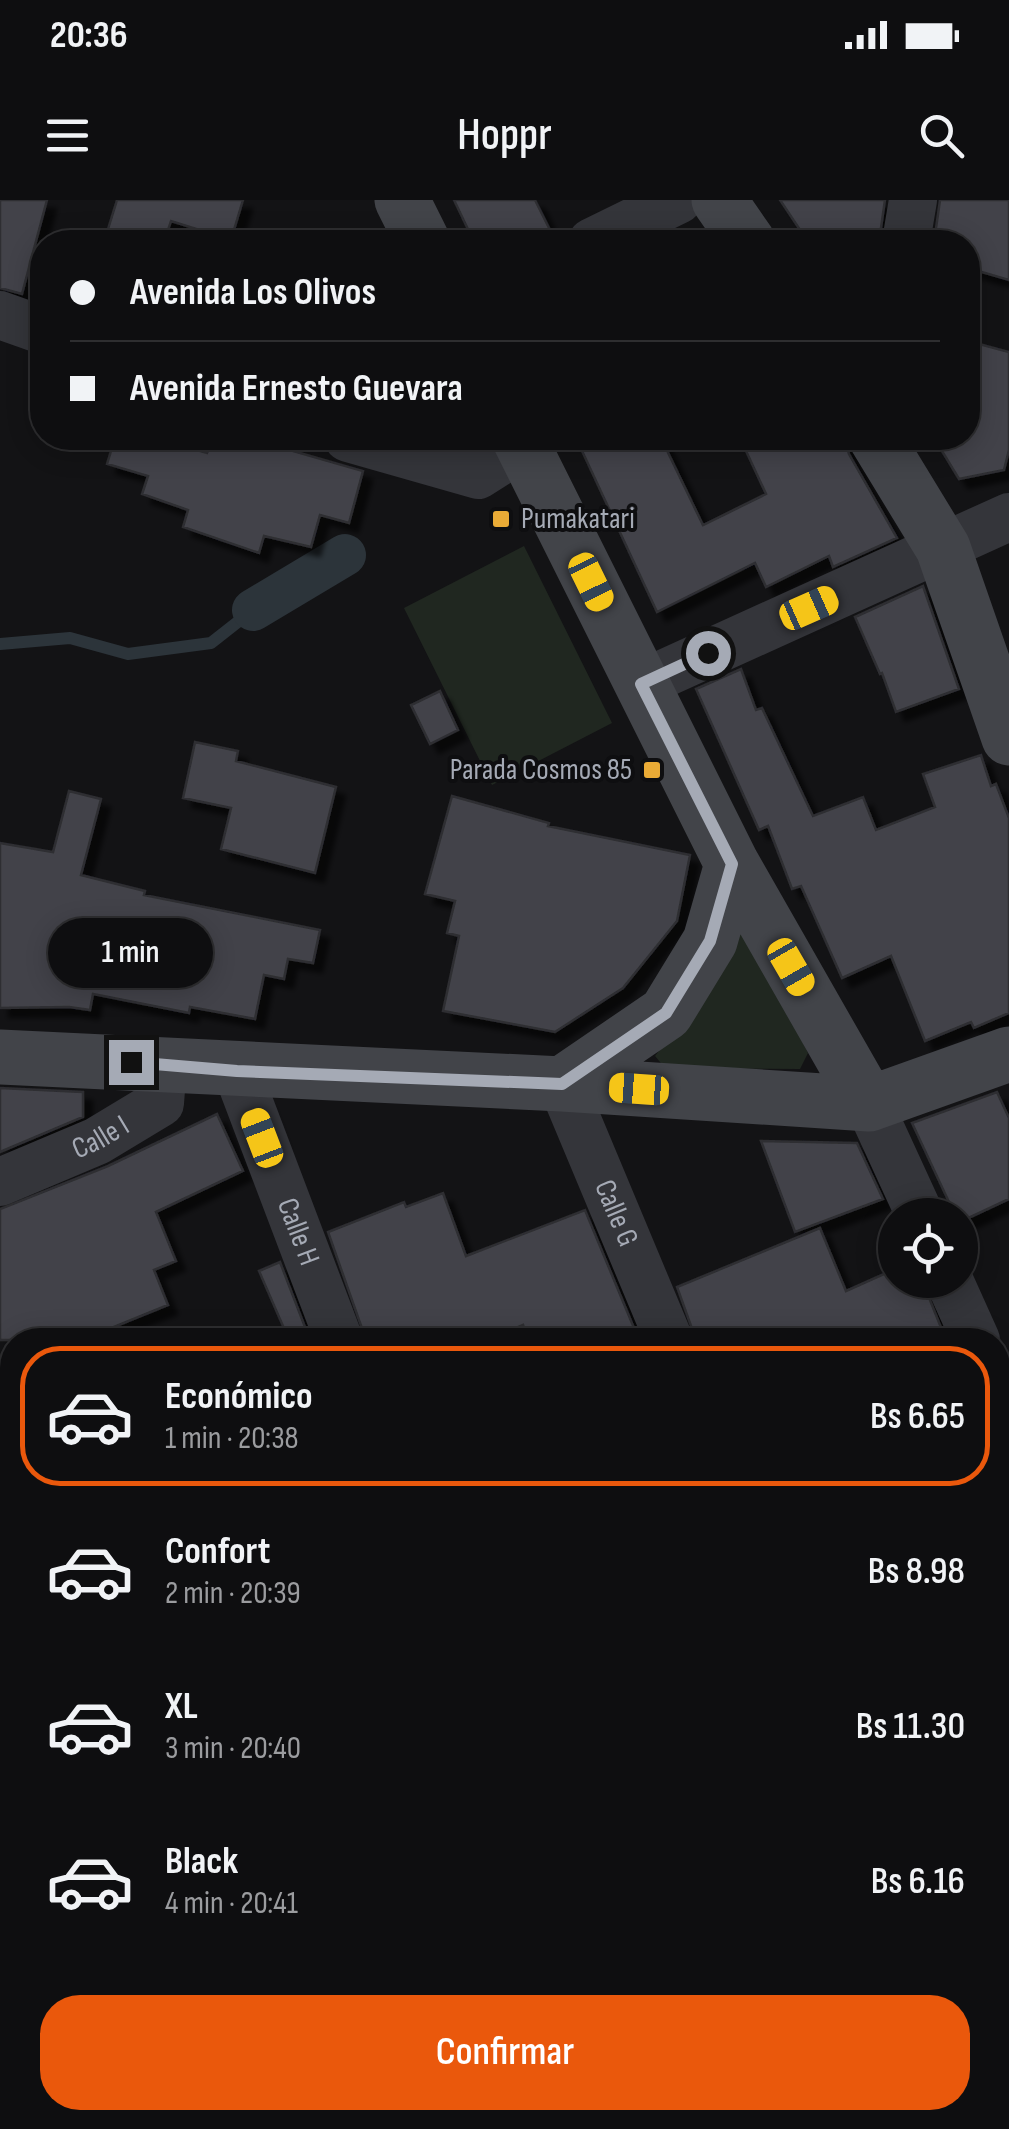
<!DOCTYPE html>
<html lang="es">
<meta charset="utf-8">
<style>
body{margin:0;font-family:"Sofia Sans Condensed",sans-serif;background:#171719;color:#f1f3f6;height:100vh;display:flex;flex-direction:column;font-size:38px;white-space:nowrap}
*{box-sizing:border-box;margin:0}
p{font-size:32px;color:#9b9c9f}
.icon{flex:none;width:55px;height:55px;fill:none;stroke:currentColor;stroke-width:2;stroke-linecap:round;stroke-linejoin:round}
.map{position:relative;flex:1;overflow:hidden}
.side{position:absolute;left:0px;top:1128px;width:1010px;height:802px;display:flex;flex-direction:column;background:#0e0e10;border-radius:40px 40px 0 0;box-shadow:0 5px 25px #0003,0 0 0 2px #2e2e30}
.side>*{flex:none}
.guide{position:absolute;left:30px;top:30px;width:950px;height:220px;border-radius:40px;box-shadow:0 5px 25px #0003,0 0 0 2px #2e2e30;display:grid;align-content:center;height:220px;padding:0 40px;background:#0e0e10}
.fabs{position:absolute;left:878px;top:998px;display:grid;gap:20px}
.fabs a{display:grid;place-items:center;width:100px;height:100px;border-radius:50%;background:#0e0e10;box-shadow:0 5px 25px #0003,0 0 0 2px #2e2e30;font-size:50px}
.end{position:absolute;width:45px;height:45px;margin:-22px;border:12px solid #a5aab5;background:#111;box-shadow:0 0 0 5px #111}
.from{border-radius:50%}
.bubble{position:absolute;height:70px;border-radius:35px;background:#0e0e10;box-shadow:0 5px 25px #0003,0 0 0 2px #2e2e30;font-size:32px;font-weight:600;line-height:70px;text-align:center}
.car{position:absolute;width:30px;height:60px;margin:-30px -15px;border-radius:12px;box-shadow:0 0 8px 2px #0007;background:linear-gradient(#f5c518 24%,#345 0 40%,#f5c518 0 76%,#345 0 86%,#f5c518 0)}
.guide b{display:flex;align-items:center;gap:35px;height:95px;font-size:38px}
.guide b+b{border-top:2px solid #2e2e30}
.guide i{width:25px;height:25px;background:#f1f3f6}
ul{padding:18px 0 0;list-style:none}
li{display:flex;align-items:center;gap:30px;height:140px;margin:0 20px 15px;padding:0 20px;border:5px solid transparent;border-radius:40px}
li div{flex:1}
li b{display:block;font-size:38px}
li em{font-style:normal;font-weight:600}
li.on{border-color:#ea580c}
li>.icon{width:90px;height:90px;stroke-width:1.5}
.cta{display:flex;gap:20px;margin-top:auto;padding:20px 40px}
.cta a{flex:1;height:115px;border-radius:40px;background:#ea580c;color:#fff;font-size:40px;font-weight:600;line-height:115px;text-align:center}
.status{display:flex;justify-content:space-between;align-items:center;height:70px;padding:0 50px;background:#0e0e10;direction:ltr}
.status svg{height:28px;fill:currentColor}
header{display:flex;justify-content:space-between;align-items:center;height:130px;padding:0 40px;background:#0e0e10;font-size:45px;font-weight:600}
.map>svg:first-child{display:block}
</style>
<div class="status"><b>20:36</b><svg viewBox="0 0 49 12"><path d="M0 12V9h3v3zM5 12V6h3v6zM10 12V3h3v9zM15 12V0h3v12zM26 1h20v11H26zM47 4h2v5h-2z"/></svg></div>
<header><svg class="icon" aria-label="menu" viewBox="0 0 24 24"><path d="M4 6h16M4 12h16M4 18h16"/></svg>Hoppr<svg class="icon" aria-label="search" viewBox="0 0 24 24"><circle cx="10" cy="10" r="6"/><path d="M15 15l6 6"/></svg></header>
<div class="map">
<svg width="1009" height="1929" viewBox="0 0 1009 1929">
<defs>
<filter id="shadow"><feDropShadow dx="9" dy="9" stdDeviation="2.5" flood-color="#0009"/></filter>
</defs>
<rect width="100%" height="100%" fill="#131315"/>
<path fill="#202720" d="M524,346L612,523L492,585L404,408Z
M730,729L747,730L808,853L800,869L665,868L655,856L701,796Z"/>
<g fill="none" stroke-linecap="round" stroke-linejoin="round">
<path stroke="#2c343a" stroke-width="12" d="M0,444L70,438L128,454L211,443L253,410"/>
<path stroke="#2c343a" stroke-width="42" d="M253,410L345,355"/>
</g>
<path fill="#424348" stroke="#2d2d31" stroke-width="2.5" filter="url(#shadow)" d="M0,0H47L22,94L0,88Z
M117,0H243L231,40L171,21L164,42H104Z
M454,0H535L556,42H474Z
M780,0H885L879,42H808Z
M940,0H1009V80L968,68V42H934Z
M968,141L1009,152V250L1004,270L959,279L934,238H968Z
M115,238H157L207,253L213,238H248L363,271L349,323L320,315L311,347L264,336L259,353L183,327L188,310L142,294L148,276L107,264Z
M576,238H661L703,325L766,294L740,238H845L849,254L897,338L833,367L829,356L766,387L755,363L657,412Z
M923,386L959,489L896,512L882,473L880,474L855,417Z
M741,469L756,510L762,508L813,616L863,597L876,630L935,607L923,574L981,555L991,586L996,584L1009,618V813L974,828L971,822L925,841L891,756L842,778L801,686L792,689L768,626L759,630L696,489Z
M440,491L458,530L430,544L411,505Z
M195,542L238,551L236,561L336,587L315,673L221,649L231,608L183,598Z
M69,591L101,599L81,675L145,691L144,695L320,730L313,763L288,759L284,779L264,775L255,819L190,807L189,813L93,794L90,810L69,807L0,808V643L53,652Z
M452,596L549,623L548,626L690,655L677,721L623,788L555,832L443,811L459,736L447,733L455,701L425,694Z
M0,888L83,892V917L0,952Z
M997,892L1009,918V999L960,1022V1015H955L912,923Z
M217,914L243,971L156,1012L176,1061L154,1070L168,1105L82,1140H0V1009L108,966Z
M761,941L857,943L883,999L795,1032Z
M443,993L466,1056L585,1010L639,1140H528L523,1125L487,1140H439L435,1129L408,1140H366L328,1032L404,1002L406,1007Z
M820,1028L846,1091L895,1069V1080H922L946,1140H696L677,1087Z
M280,1062L310,1140H289L259,1071Z"/>
<g fill="none" stroke-linecap="round" stroke-linejoin="round">
<g stroke="#34353a" stroke-width="48">
<path d="M592,42L678,0"/>
<path d="M906,42L913,0"/>
<path d="M0,115L42,130"/>
<path d="M348,238L478,275L523,247"/>
<path d="M641,484L1009,317"/>
<path id="s1" d="M237,871L339,1140"/>
<path id="s2" d="M562,884L669,1140"/>
<path d="M869,904L920,1015"/>
<path id="s3" d="M0,982L97,941L160,903L163,863"/>
<path d="M949,1080L976,1140"/>
<path d="M998,1187L1009,1212"/>
<path d="M0,1297L12,1292"/>
<path d="M998,1542L1009,1537"/>
<path d="M0,1625L12,1620"/>
<path d="M998,1904L1009,1929"/>
<path d="M663,1918L667,1929"/>
<path d="M0,1919L7,1929"/>
<path d="M76,1929L104,1918"/>
</g>
<path stroke="#424449" stroke-width="55" d="M402,0L423,42
M719,0L748,42
M519,238L732,664L869,904
M876,238L943,348L1009,538
M0,857L562,884L869,904L1009,854
M562,884L666,813L710,741L732,664"/>
</g>
<g fill="none" stroke-linecap="round" stroke-linejoin="round">
<path stroke="#a5aab5" stroke-width="12" d="M131,862L237,871L562,884L666,813L710,741L732,664L641,484L708,453"/>
</g>
<g fill="#eaab36" stroke="#0e0e10" stroke-width="4">
<rect x="491" y="309" width="20" height="20" rx="5"/>
<rect x="642" y="560" width="20" height="20" rx="5"/>
</g>
<g text-anchor="middle" dominant-baseline="central" stroke-width="8" stroke-linejoin="round" paint-order="stroke">
<g font-size="30" fill="#a5aab5" stroke="#0e0e10" text-anchor="start">
<text x="521" y="319">Pumakatari</text>
<text x="632" y="570" text-anchor="end">Parada Cosmos 85</text>
</g>
<g font-size="30" fill="#a5aab5" stroke="#0e0e10">
<text stroke="none"><textPath href="#s3" startOffset="110">Calle I</textPath></text>
<text stroke="none"><textPath href="#s2" startOffset="140">Calle G</textPath></text>
<text stroke="none"><textPath href="#s1" startOffset="172">Calle H</textPath></text>
</g>
</g>
</svg>
<div class="fabs">
<a><svg class="icon" aria-label="locate" viewBox="0 0 24 24"><circle cx="12" cy="12" r="6"/><path d="M12 2v4M12 18v4M2 12h4M18 12h4"/></svg></a>
</div>
<i class="end from" style="left:708px;top:453px"></i>
<i class="end" style="left:131px;top:862px"></i>
<div class="bubble" style="left:48px;top:718px;width:165px">1 min</div>
<i class="car" style="left:591px;top:382px;rotate:154deg"></i>
<i class="car" style="left:809px;top:408px;rotate:66deg"></i>
<i class="car" style="left:791px;top:767px;rotate:150deg"></i>
<i class="car" style="left:639px;top:889px;rotate:274deg"></i>
<i class="car" style="left:262px;top:938px;rotate:339deg"></i>
<div class="guide">
<b><i class="from"></i>Avenida Los Olivos</b>
<b><i></i>Avenida Ernesto Guevara</b>
</div>
<section class="side">
<ul>
<li class="on"><svg class="icon" aria-label="car" viewBox="0 0 24 24"><path d="M5 17H2v-5l4-1 3-4h7l3 4 3 1v5h-3M9 17h6M6 11h13"/><circle cx="7" cy="17" r="2"/><circle cx="17" cy="17" r="2"/></svg><div><b>Económico</b><p>1 min · 20:38</p></div><em>Bs 6.65</em></li>
<li><svg class="icon" aria-label="car" viewBox="0 0 24 24"><path d="M5 17H2v-5l4-1 3-4h7l3 4 3 1v5h-3M9 17h6M6 11h13"/><circle cx="7" cy="17" r="2"/><circle cx="17" cy="17" r="2"/></svg><div><b>Confort</b><p>2 min · 20:39</p></div><em>Bs 8.98</em></li>
<li><svg class="icon" aria-label="car" viewBox="0 0 24 24"><path d="M5 17H2v-5l4-1 3-4h7l3 4 3 1v5h-3M9 17h6M6 11h13"/><circle cx="7" cy="17" r="2"/><circle cx="17" cy="17" r="2"/></svg><div><b>XL</b><p>3 min · 20:40</p></div><em>Bs 11.30</em></li>
<li><svg class="icon" aria-label="car" viewBox="0 0 24 24"><path d="M5 17H2v-5l4-1 3-4h7l3 4 3 1v5h-3M9 17h6M6 11h13"/><circle cx="7" cy="17" r="2"/><circle cx="17" cy="17" r="2"/></svg><div><b>Black</b><p>4 min · 20:41</p></div><em>Bs 6.16</em></li>
</ul>
<div class="cta"><a>Confirmar</a></div>
</section>
</div>
